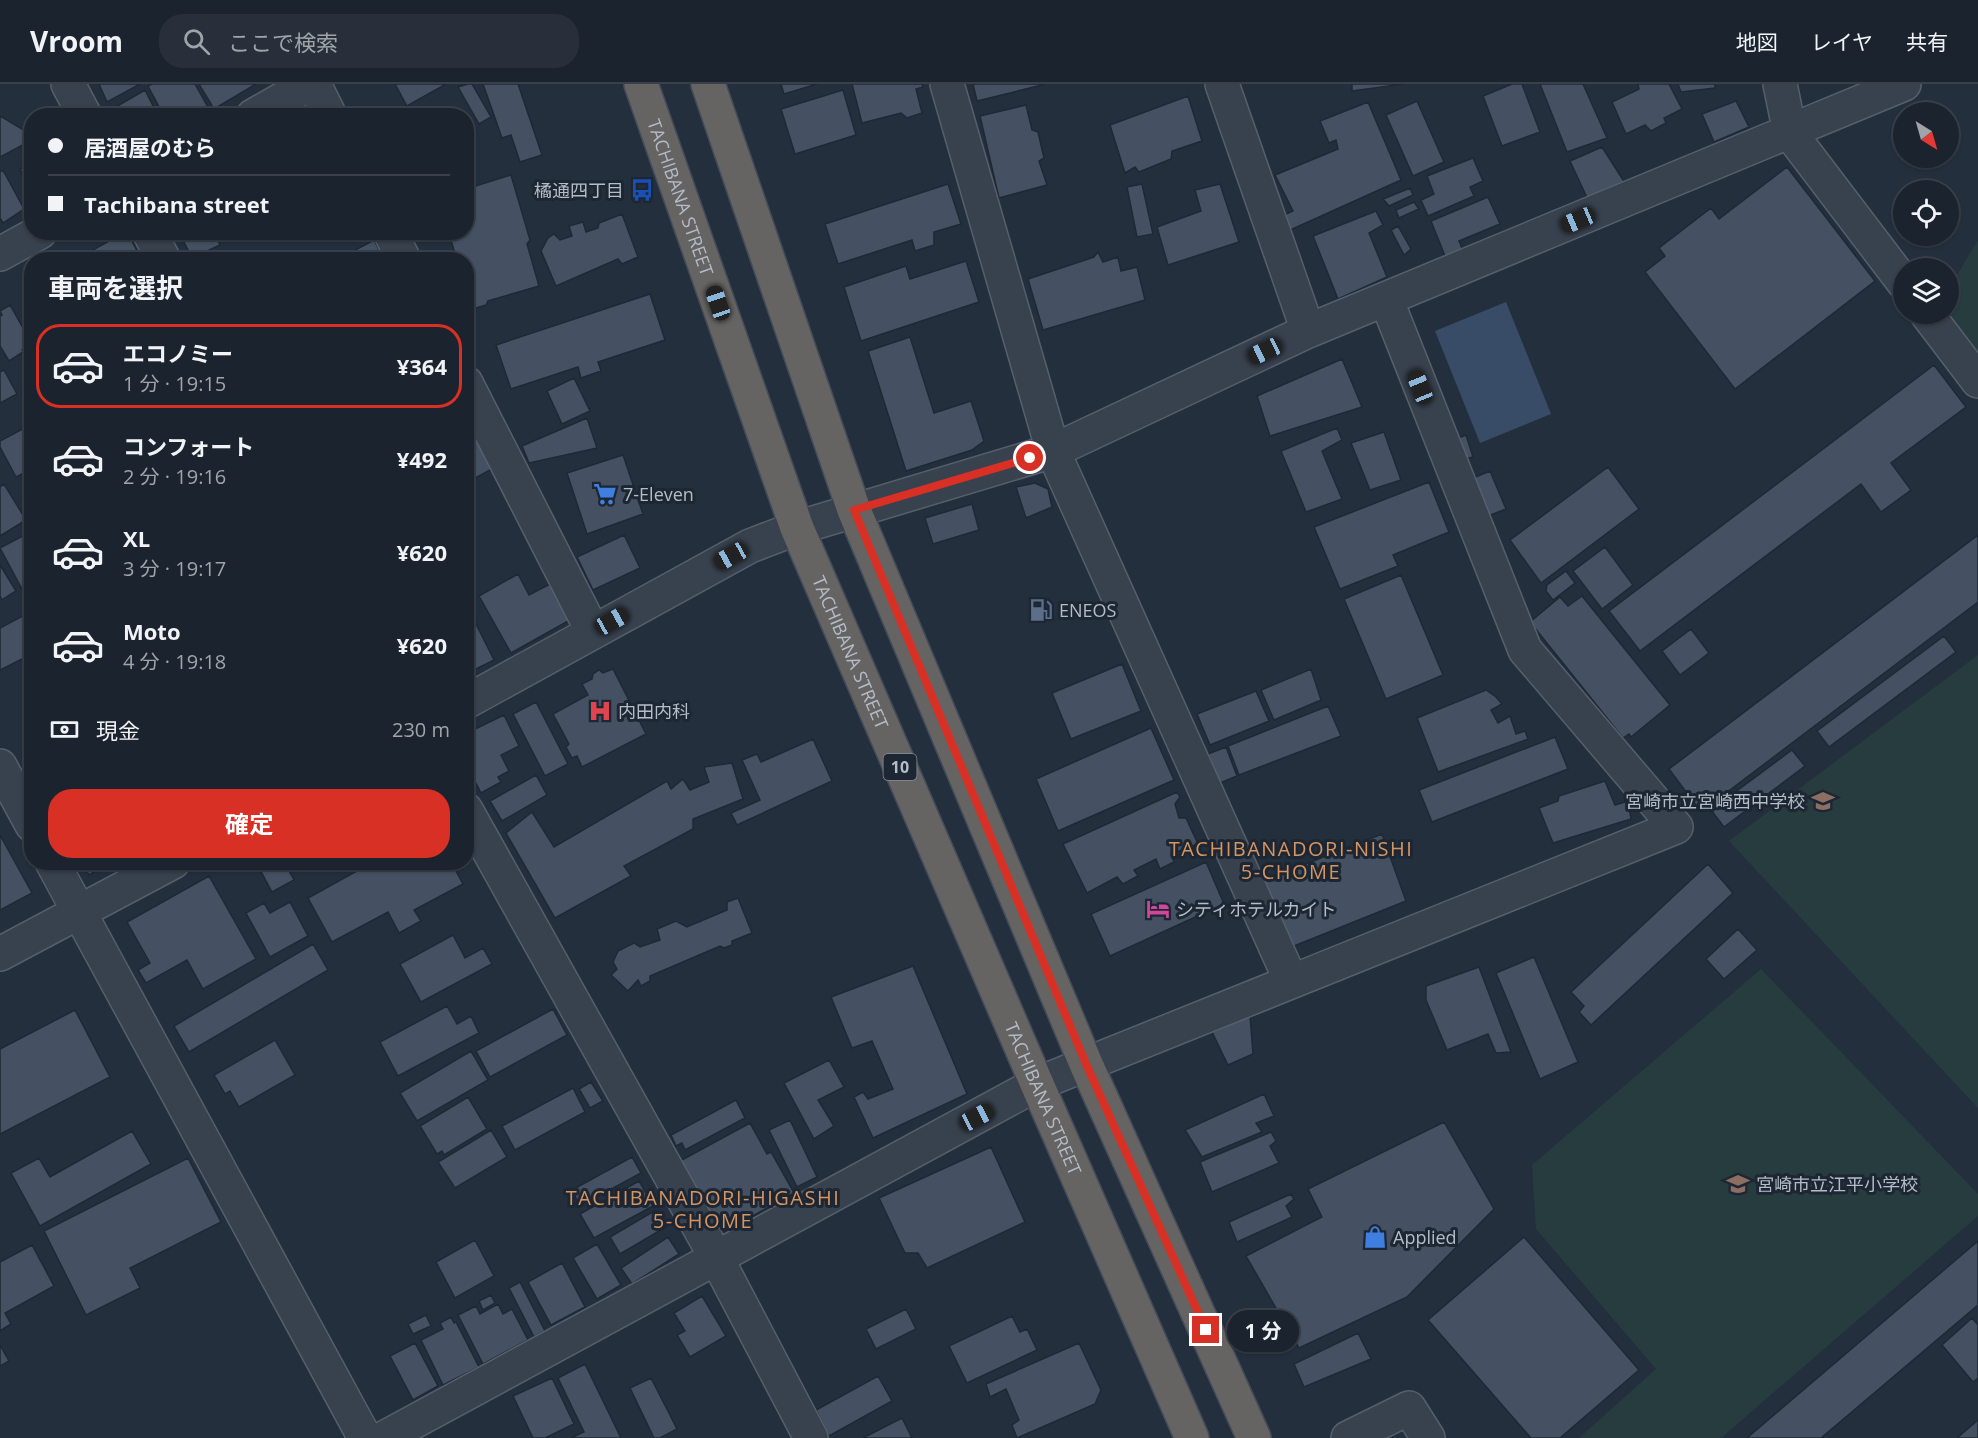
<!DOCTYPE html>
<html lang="ja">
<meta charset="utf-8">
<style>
body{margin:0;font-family:"Open Sans","Noto Sans JP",sans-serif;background:#282f3a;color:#f1f3f6;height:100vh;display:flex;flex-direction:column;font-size:22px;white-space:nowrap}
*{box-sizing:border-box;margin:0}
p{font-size:20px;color:#a0a4aa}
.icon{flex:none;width:33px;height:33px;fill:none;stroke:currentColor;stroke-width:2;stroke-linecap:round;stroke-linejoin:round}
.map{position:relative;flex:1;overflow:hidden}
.panel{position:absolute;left:24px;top:168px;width:450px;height:618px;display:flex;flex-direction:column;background:#1b232e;border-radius:24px;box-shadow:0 2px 4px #0004,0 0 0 2px #39404a}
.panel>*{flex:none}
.banner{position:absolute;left:24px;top:24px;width:450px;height:132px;border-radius:24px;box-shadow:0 2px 4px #0004,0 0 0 2px #39404a;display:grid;align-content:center;height:132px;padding:0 24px;background:#1b232e}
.needle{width:39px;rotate:143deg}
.tools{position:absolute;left:1893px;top:18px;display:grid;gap:12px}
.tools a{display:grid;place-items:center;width:66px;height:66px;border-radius:50%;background:#1b232e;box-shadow:0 2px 4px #0004,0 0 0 2px #39404a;font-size:30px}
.end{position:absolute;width:27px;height:27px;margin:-14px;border:8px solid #d93025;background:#fff;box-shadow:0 0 0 3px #fff}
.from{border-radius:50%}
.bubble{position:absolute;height:42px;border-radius:21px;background:#1b232e;box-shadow:0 2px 4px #0004,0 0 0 2px #39404a;font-size:20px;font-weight:700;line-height:42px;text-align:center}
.car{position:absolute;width:18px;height:36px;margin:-18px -9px;border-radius:8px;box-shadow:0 0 4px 2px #0007;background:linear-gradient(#222 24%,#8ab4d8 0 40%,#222 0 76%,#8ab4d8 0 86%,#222 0)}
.banner b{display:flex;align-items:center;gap:21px;height:57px;font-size:22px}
.banner b+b{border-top:2px solid #39404a}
.banner i{width:15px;height:15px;background:#f1f3f6}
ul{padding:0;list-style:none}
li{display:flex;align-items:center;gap:18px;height:84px;margin:0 12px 9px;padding:0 12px;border:3px solid transparent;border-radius:24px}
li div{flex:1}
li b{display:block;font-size:22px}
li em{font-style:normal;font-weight:700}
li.on{border-color:#d93025}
li>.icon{width:54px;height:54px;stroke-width:1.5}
h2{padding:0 24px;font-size:27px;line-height:72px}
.pay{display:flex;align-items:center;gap:15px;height:66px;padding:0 24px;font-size:22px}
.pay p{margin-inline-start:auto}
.cta{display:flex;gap:12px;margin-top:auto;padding:12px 24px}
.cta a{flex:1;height:69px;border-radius:24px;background:#d93025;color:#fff;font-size:24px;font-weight:700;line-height:69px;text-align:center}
header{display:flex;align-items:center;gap:36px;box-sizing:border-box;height:84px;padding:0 30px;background:#1b232e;border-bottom:2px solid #39404a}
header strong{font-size:28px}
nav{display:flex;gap:33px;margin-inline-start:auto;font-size:21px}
.search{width:420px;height:54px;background:#282f3a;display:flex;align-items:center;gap:15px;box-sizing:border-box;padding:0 21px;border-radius:24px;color:#a0a4aa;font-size:22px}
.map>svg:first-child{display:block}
</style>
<header>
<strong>Vroom</strong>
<div class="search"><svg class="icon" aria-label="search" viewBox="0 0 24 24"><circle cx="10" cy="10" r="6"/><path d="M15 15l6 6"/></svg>ここで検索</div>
<nav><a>地図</a><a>レイヤ</a><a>共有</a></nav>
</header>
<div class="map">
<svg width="1978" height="1354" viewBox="0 0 1978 1354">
<rect width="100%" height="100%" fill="#242f3e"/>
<path fill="#263c3f" d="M1978,156V277L1942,230H1948L1949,204Z
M1978,571V1024L1729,757Z
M1761,885L1978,1110V1132L1721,1354H1579L1656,1285L1536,1145L1532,1081Z"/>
<path fill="#394c67" d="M1506,218L1551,330L1480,359L1435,247Z"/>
<path fill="#455162" stroke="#1f2835" stroke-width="1.5" d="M99,0H140L107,18Z
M152,0H195L210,27L201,32H164L148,2Z
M199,0H256L214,25Z
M395,0H446L407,22Z
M468,0H472L491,33L479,40L458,3Z
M483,0H518L542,71L520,78L511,51L502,54Z
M781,0H817L784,10Z
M852,0H922L923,3L916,5L922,29L907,34L901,29L862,39Z
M973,0H1046L977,17Z
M1352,0H1404L1352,7Z
M1512,0H1522L1540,48L1502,62L1483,12Z
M1540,0H1583L1607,54L1567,68Z
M1669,0L1682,25L1664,34L1666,39L1651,47L1645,41L1626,50L1612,18L1639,5L1638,0Z
M1678,0H1715V4L1681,8Z
M145,6L158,32H118L114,24Z
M843,6L856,51L795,70L781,25Z
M1188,12L1202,57L1172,67L1171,75L1139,88L1135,83L1125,89L1110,41Z
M1417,17L1444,78L1413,92L1386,31Z
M1736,17L1749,43L1714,58L1702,30Z
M1368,18L1401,96L1288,147L1282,132L1293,127L1275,91L1338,65L1336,56L1329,59L1320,37Z
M1026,21L1032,46L1038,48L1044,74L1039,77L1047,101L999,114L980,32Z
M0,32L32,51V56L0,73Z
M1602,63L1625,99L1589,118L1570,77Z
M1473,74L1483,97L1470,103L1474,112L1428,132L1421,116L1434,110L1427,92Z
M32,79V121L29,122L26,115L31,107L20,85Z
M1787,83L1875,197L1735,305L1645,188L1665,172L1659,164L1711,124L1719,135Z
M0,86L4,88L24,125L3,139L0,134Z
M511,91L530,156L527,160L539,202L488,217L486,221L466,227V176H457L450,153L444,155L442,148H466V105Z
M948,100L961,140L934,148V161L915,167L912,156L838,180L825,140Z
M1142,100L1153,150L1137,153L1127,103Z
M1220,100L1239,158L1168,181L1157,143L1201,127L1195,106Z
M1410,104L1413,111L1389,122L1383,115Z
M1488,113L1500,140L1459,157L1465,171L1447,177L1431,137Z
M1414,118L1419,125L1399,134L1396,126Z
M1376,127L1383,141L1369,149L1387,193L1338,215L1313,152Z
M622,130L638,173L622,180L618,175L556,202L541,167L548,154L554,150L560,156L572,152L569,142L583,138L586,148L598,144L599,139Z
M1398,142L1411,165L1404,171L1391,146Z
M125,148H127L142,176H60L73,169L77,175Z
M179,148H214L220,161L192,174Z
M374,156L384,176H337Z
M1098,168L1103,178L1118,173L1121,187L1137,183L1145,216L1043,246L1028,195L1094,173Z
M966,177L979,218L861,257L844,203L906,182L910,195Z
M650,210L665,256L598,278L601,287L581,294L578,283L511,305L496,261Z
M10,221L32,260L22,266L23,268L9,277L0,262V232L2,231L0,227Z
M910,253L934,329L971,317L984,357L972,366L906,387L868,267Z
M1342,275L1362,323L1270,352L1257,312Z
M1934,281L1966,323L1891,379L1911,406L1881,428L1861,400L1640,567L1609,527Z
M4,286L17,310L0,319V288Z
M574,294L590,327L562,340L547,307Z
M587,334L597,364L529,379L522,362Z
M32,340V385L16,393L0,363V357Z
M1337,344L1342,356L1322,367L1342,415L1306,428L1281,367Z
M1384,348L1401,396L1370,406L1351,359Z
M473,350L492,385L466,399V353Z
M1466,351L1473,373L1465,375L1458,354Z
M623,371L643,430L587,450L567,389Z
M1608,383L1639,425L1541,499L1510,456Z
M1490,387L1506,425L1488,432L1473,394Z
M1429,398L1449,448L1393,471L1398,482L1340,505L1314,443Z
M1035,399L1048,405L1052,423L1026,434L1016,403Z
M4,400L26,436L0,452V403Z
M972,420L979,446L933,460L925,434Z
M32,447V500L22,505L0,464Z
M624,451L640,484L593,506L577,473Z
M1978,451V518L1701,728L1669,685Z
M1605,463L1633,501L1602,525L1573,487Z
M0,481L16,507L2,516L0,512Z
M1566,487L1575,499L1553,516L1546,507L1547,501Z
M518,490L529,511L550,500L570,536L511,569L479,512Z
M1401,491L1443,591L1386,615L1344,515Z
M1582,512L1670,621L1631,653L1629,650L1623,654L1530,538L1560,513L1568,522Z
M32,527V570L0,586V544Z
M475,538L494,576L466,590V542Z
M1691,545L1709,569L1680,591L1662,567Z
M1944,552L1956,568L1829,663L1817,647Z
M1122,580L1141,627L1071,655L1052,609Z
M613,585L646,650L582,683L577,672L572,674L566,663L569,660L553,630L588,611L582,600L592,595L593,590L599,586L603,589Z
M1311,585L1321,616L1274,636L1261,606Z
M1486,606L1496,613L1502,620L1491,626L1498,639L1510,632L1516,650L1525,647L1528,655L1438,688L1417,634Z
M1256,607L1269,637L1210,661L1197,630Z
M536,618L568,680L545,692L513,630Z
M1328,622L1341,652L1239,691L1228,662Z
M504,631L519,662L501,671L509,687L498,693L501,698L481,709L466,680V645L470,643L473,646Z
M1151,644L1174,696L1058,747L1036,695Z
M1555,653L1568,685L1432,738L1419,706Z
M813,655L832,697L737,741L731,729L760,716L742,676L757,670L761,678Z
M1226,663L1237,692L1220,699L1208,670Z
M1792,666L1805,682L1724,743L1711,726Z
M732,679L743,715L693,735V745L624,782L631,792L555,834L506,749L532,728L554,763L667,697L671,705L683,695L690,706L709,698L704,683Z
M536,691L547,711L502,737L490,717Z
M1605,697L1615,721L1628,717L1631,735L1553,759L1539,724L1558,717L1559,712Z
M1177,708L1180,713L1175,720L1179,734H1186L1198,760L1171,770L1174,778L1160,785L1156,775L1134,786L1138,792L1123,800L1117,793L1087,809L1063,760Z
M1382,750L1406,817L1294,862L1260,798Z
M0,751L32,809L0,826Z
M82,778H124L109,787L106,781L89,791Z
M256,778H284L294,796L272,808Z
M373,778H451L463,800L414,826L421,837L399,849L388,828L332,858L308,814Z
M1206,778L1224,820L1110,872L1091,830Z
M1708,780L1733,809L1591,941L1579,928L1584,922L1571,908Z
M209,792L256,875L203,905L187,876L146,899L138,886L150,879L127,838Z
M738,814L752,849L732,857V861L724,864L720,862L650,892V897L641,902L638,896L628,907L611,891L617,885L613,878L618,867L634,859L640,863L660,856L657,845L676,837L687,843L727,826V818Z
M290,818L308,852L270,873L246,829L264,819L270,829Z
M1738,845L1757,866L1724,895L1706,875Z
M453,851L465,874L483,864L492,880L421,918L400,880Z
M313,860L328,886L189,968L174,942Z
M1534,873L1578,978L1540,995L1496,889Z
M913,882L967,1010L873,1054L854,1013L863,1008L868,1015L893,1005L872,957L852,964L831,913Z
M1479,883L1511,968L1496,969L1488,950L1447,966L1426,916V902Z
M447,922L457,940L471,932L479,949L398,992L380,958Z
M553,925L567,951L490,993L476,967Z
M75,926L110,993L0,1050V965Z
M1250,931L1253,970L1228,981L1212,948Z
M275,956L295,991L239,1023L230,1007L225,1010L214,991Z
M471,967L488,996L417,1037L400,1009Z
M829,976L844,1003L818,1016L834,1042L814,1055L784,999Z
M591,998L603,1017L590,1024L579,1005Z
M573,1004L585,1028L515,1066L502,1042Z
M1264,1010L1274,1032L1256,1039L1262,1048L1202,1073L1185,1046Z
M468,1013L487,1045L444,1071L442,1067L437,1070L420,1042Z
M736,1016L745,1034L685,1066L682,1059L676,1062L671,1051Z
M790,1036L817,1093L797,1103L769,1046Z
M1444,1038L1494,1125L1407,1213L1299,1264L1246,1172L1322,1133L1308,1105Z
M750,1039L767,1070L771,1068L794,1109L724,1148L716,1134L712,1136L680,1077Z
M491,1046L507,1073L455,1104L438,1078Z
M132,1047L151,1080L40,1142L11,1089L39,1074L50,1093Z
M1271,1048L1276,1057L1270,1062L1279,1079L1212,1108L1200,1078Z
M991,1063L1025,1138L927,1184L918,1169H905L879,1114Z
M632,1073L641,1089L580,1122L572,1106Z
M188,1074L221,1138L130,1184L140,1204L86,1231L44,1147Z
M639,1097L653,1122L594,1154L580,1130Z
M1291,1110L1294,1115L1286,1122L1292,1133L1237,1158L1229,1138Z
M656,1126L666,1143L620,1170L610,1153Z
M668,1153L679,1170L632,1200L621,1184Z
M1524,1153L1639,1286L1560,1354H1531L1428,1236Z
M475,1156L494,1192L455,1214L436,1178Z
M1978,1157V1221L1821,1354H1747Z
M597,1160L621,1201L597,1215L573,1174Z
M32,1161L54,1202L5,1229L11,1240L0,1247V1178Z
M562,1179L585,1223L551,1241L528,1198Z
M520,1198L545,1247L534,1253L509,1204Z
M491,1211L495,1219L483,1226L479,1217Z
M702,1212L726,1252L690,1273L677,1251L685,1247L674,1229Z
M498,1220L503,1230L512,1225L528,1256L483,1280L458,1231L476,1222L480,1230Z
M906,1225L916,1245L876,1265L866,1245Z
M426,1231L431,1242L413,1250L408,1240Z
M1012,1232L1020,1248L1027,1245L1037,1266L967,1299L949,1262Z
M451,1233L454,1239L456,1238L479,1283L443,1301L421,1256L443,1245L440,1239Z
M1972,1234L1978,1241V1294L1973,1298L1942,1261Z
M1358,1249L1371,1275L1304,1303L1294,1280Z
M415,1259L438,1302L413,1316L390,1272Z
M1079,1259L1101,1306L1095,1320L1017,1354L1012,1341L1019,1336L1006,1305L990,1313L986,1300Z
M0,1261L9,1277L0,1282Z
M585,1280L621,1354H571L584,1348L558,1294Z
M878,1292L892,1317L829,1352L816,1326Z
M552,1294L574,1340L545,1354H533L513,1312Z
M651,1294L677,1345L660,1354H654L630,1304Z
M902,1334L912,1354H863Z
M1978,1336V1354H1957Z"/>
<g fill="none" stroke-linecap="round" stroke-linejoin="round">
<g stroke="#565f6c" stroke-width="36">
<path id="minor" d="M68,0L85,32
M314,0L330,32
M947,0L1053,367L1291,897
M1222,0L1308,247
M1780,0L1790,49L1904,199
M149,148L164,176
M390,148L404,176
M1927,230L1978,297
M466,299L593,548
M797,444L1053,367L1308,247L1904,0
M0,682L32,741
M466,726L717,1175L811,1354
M52,778L365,1354
M384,1354L1037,1000L1676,743L1525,566L1386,215
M1348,1354L1409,1324L1428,1354"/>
</g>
<g stroke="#565f6c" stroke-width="36">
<path id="tertiary" d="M253,32L309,0
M0,170L40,148
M466,618L750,462L797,444
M0,870L173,778"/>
</g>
<g stroke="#434c59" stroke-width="36">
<g id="trunk">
<path id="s1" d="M641,0L797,444L1037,1000L1192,1354"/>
<path d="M708,0L854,426L1086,980L1254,1354"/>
</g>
</g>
<use href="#minor" stroke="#38414e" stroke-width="33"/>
<use href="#tertiary" stroke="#38414e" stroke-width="33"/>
<use href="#trunk" stroke="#656462" stroke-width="33"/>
</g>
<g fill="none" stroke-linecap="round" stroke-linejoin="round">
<path stroke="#d93025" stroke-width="8" d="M1030,374L854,426L1086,980L1206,1246"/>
</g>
<defs>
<g id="bus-bare" transform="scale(1.8)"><path d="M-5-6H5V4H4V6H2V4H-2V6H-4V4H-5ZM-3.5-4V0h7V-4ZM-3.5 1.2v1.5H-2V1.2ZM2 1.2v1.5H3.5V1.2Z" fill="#1a4fb4" stroke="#1d2633" stroke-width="2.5" paint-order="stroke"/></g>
<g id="supermarket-bare" transform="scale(1.8)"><path d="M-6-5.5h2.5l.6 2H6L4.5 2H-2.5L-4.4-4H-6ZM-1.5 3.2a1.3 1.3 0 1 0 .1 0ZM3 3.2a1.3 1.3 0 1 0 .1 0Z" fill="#3f7fe0" stroke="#1d2633" stroke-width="2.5" paint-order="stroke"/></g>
<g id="fuel-bare" transform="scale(1.8)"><path d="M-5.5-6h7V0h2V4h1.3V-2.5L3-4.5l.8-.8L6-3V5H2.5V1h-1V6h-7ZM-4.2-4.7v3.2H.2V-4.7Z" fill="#5c6f8a" stroke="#1d2633" stroke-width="2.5" paint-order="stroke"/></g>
<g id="hospital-bare" transform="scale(1.8)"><path d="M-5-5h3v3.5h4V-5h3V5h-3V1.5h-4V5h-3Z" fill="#e0444e" stroke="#1d2633" stroke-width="2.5" paint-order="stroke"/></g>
<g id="school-bare" transform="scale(1.8)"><path d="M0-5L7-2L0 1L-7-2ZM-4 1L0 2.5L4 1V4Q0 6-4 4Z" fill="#8d6e63" stroke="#1d2633" stroke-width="2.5" paint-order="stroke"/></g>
<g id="hotel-bare" transform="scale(1.8)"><path d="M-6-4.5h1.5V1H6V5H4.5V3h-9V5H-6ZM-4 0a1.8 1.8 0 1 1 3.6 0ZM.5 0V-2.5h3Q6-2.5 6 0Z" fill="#d1479c" stroke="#1d2633" stroke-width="2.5" paint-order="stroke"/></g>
<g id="shop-bare" transform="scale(1.8)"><path d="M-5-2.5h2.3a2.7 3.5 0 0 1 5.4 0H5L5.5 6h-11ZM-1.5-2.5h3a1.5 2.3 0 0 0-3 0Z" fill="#3f7fe0" stroke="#1d2633" stroke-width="2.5" paint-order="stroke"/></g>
</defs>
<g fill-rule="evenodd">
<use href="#bus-bare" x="642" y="106"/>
<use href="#supermarket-bare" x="605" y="410"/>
<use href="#fuel-bare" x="1041" y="526"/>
<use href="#hospital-bare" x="600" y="627"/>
<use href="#school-bare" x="1823" y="717"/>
<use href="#hotel-bare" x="1158" y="825"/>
<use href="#school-bare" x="1738" y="1100"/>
<use href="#shop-bare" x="1375" y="1153"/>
</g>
<g text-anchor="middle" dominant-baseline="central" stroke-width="6" stroke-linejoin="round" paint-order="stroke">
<rect fill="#1d2633" stroke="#878f9c" stroke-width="1.5" x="883.5" y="670" width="33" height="26" rx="4.5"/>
<g font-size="16" font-weight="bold" fill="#b4bcc9">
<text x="900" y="683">10</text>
</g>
<g font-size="18" fill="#b4bcc9" stroke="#1d2633" text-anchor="start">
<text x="624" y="106" text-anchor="end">橘通四丁目</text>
<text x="623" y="410">7-Eleven</text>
<text x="1059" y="526">ENEOS</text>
<text x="618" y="627">内田内科</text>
<text x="1805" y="717" text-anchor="end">宮崎市立宮崎西中学校</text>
<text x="1176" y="825">シティホテルカイト</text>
<text x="1756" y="1100">宮崎市立江平小学校</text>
<text x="1393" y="1153">Applied</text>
</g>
<g font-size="18" fill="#b4bcc9" stroke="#1d2633">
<text stroke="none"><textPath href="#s1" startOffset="120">TACHIBANA STREET</textPath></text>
<text stroke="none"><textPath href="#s1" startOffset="606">TACHIBANA STREET</textPath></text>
<text stroke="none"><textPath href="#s1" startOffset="1092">TACHIBANA STREET</textPath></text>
</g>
<g font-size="20" letter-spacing="1.5" fill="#d59563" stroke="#1d2633">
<text x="1291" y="764">TACHIBANADORI-NISHI<tspan x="1291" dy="23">5-CHOME</tspan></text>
<text x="703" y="1113">TACHIBANADORI-HIGASHI<tspan x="703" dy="23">5-CHOME</tspan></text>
</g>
</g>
</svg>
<div class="tools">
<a><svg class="needle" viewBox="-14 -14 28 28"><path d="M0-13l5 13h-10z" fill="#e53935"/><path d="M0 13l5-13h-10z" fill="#a0a4aa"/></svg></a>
<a><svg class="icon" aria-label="locate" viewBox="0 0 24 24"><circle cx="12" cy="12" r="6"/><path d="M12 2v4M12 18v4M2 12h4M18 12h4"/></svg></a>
<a><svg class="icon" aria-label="layers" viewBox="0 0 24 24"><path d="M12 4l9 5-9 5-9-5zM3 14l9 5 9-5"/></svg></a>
</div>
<i class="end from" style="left:1030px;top:374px"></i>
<i class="end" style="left:1206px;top:1246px"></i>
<div class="bubble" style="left:1227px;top:1226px;width:72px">1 分</div>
<i class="car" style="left:1578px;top:136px;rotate:247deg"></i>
<i class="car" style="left:718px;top:219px;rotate:341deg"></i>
<i class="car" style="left:1265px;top:267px;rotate:245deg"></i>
<i class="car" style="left:1420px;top:303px;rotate:338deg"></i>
<i class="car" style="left:731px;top:472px;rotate:241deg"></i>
<i class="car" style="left:612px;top:537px;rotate:61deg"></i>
<i class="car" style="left:977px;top:1033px;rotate:62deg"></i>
<div class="banner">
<b><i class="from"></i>居酒屋のむら</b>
<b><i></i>Tachibana street</b>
</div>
<section class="panel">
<h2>車両を選択</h2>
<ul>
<li class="on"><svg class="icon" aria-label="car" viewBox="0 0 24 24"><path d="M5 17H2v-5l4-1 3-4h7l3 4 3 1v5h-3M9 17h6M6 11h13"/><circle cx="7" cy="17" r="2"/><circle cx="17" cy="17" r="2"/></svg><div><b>エコノミー</b><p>1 分 · 19:15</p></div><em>¥364</em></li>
<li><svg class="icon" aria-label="car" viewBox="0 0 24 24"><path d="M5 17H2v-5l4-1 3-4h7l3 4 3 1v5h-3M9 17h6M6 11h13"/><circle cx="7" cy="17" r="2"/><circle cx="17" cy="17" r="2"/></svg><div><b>コンフォート</b><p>2 分 · 19:16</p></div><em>¥492</em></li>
<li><svg class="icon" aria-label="car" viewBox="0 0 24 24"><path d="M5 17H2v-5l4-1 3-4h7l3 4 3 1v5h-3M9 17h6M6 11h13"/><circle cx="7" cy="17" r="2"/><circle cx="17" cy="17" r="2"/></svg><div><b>XL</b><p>3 分 · 19:17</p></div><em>¥620</em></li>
<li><svg class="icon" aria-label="car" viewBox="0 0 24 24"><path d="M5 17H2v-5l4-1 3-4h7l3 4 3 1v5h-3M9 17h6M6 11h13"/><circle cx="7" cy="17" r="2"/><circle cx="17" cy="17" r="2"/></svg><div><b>Moto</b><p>4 分 · 19:18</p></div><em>¥620</em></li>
</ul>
<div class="pay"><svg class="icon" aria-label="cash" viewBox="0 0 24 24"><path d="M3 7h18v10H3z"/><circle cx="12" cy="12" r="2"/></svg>現金<p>230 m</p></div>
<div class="cta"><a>確定</a></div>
</section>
</div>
